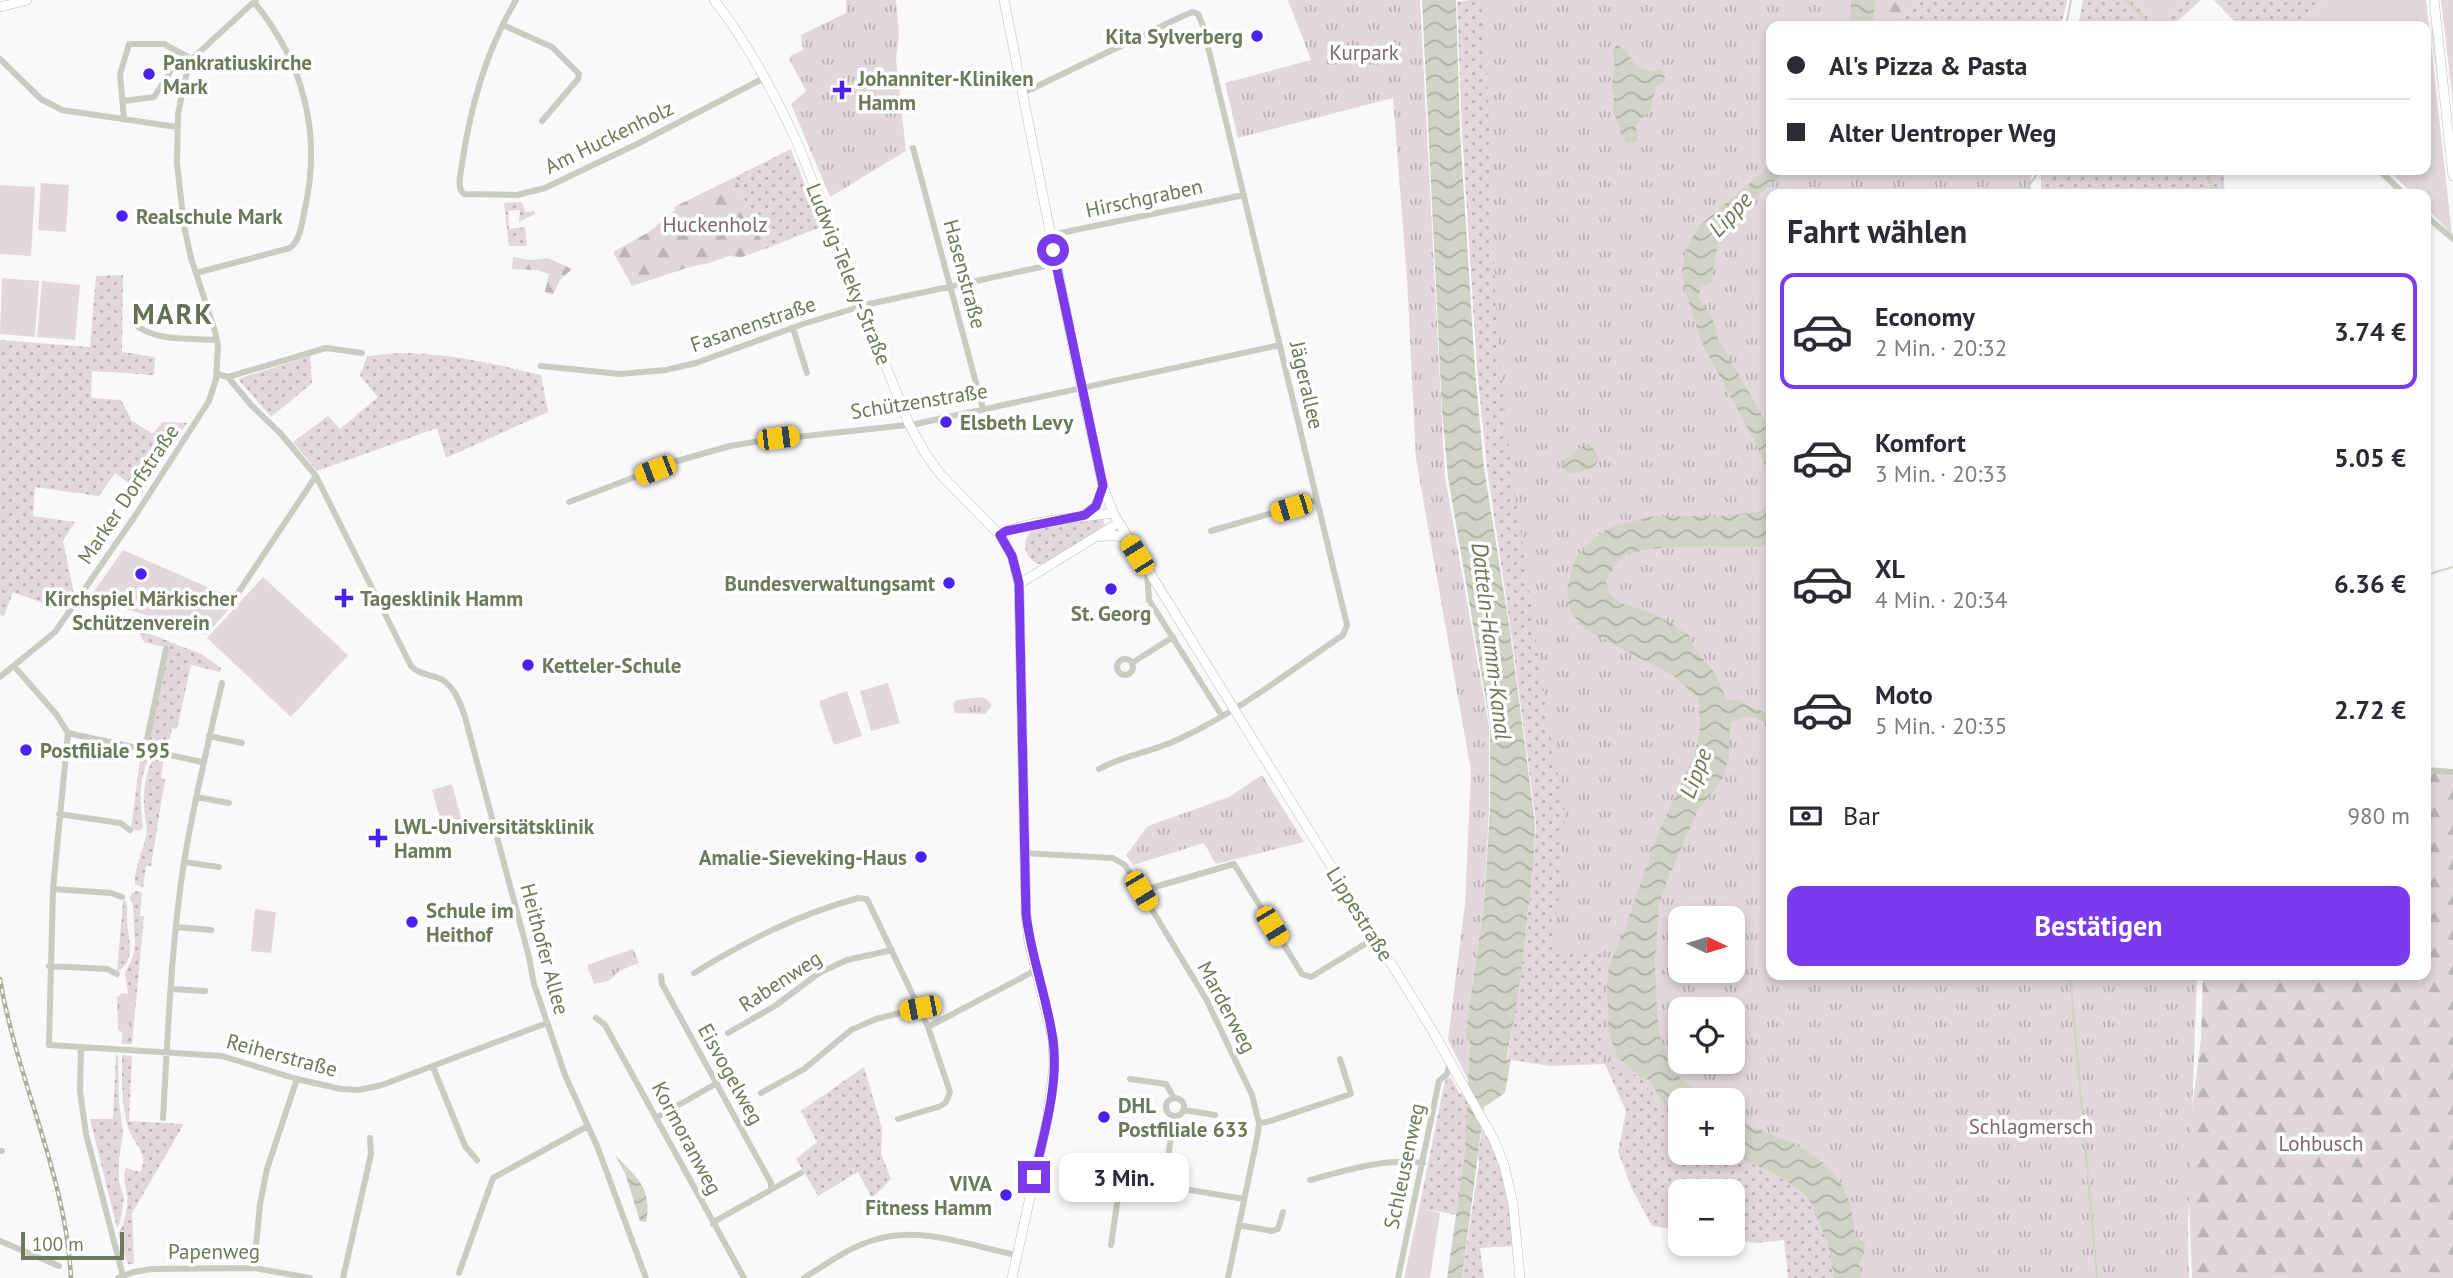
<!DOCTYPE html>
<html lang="de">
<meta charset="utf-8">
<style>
body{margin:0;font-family:"PT Sans",sans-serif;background:#f2f2f3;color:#2b2b33;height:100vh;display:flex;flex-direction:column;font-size:26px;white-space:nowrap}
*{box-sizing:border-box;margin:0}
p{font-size:23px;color:#7c7c81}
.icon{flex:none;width:38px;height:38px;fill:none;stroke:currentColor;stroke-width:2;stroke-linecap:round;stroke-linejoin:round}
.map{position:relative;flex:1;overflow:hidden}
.drawer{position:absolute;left:1766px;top:189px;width:665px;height:791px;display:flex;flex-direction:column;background:#fff;border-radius:14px;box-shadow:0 4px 10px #0003}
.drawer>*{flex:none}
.guide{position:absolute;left:1766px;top:21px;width:665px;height:154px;border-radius:14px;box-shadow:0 4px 10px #0003;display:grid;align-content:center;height:154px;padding:0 21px;background:#fff}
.needle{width:46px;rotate:94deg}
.fabs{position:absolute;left:1668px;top:906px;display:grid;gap:14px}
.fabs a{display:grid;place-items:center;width:77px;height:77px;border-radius:14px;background:#fff;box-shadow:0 4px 10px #0003;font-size:35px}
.scale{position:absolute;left:21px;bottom:18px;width:103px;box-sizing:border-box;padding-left:7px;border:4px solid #6c795a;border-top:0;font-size:19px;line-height:24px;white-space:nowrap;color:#6c795a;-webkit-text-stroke:5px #fff;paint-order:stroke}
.end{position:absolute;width:32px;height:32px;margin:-16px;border:9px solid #7c3aed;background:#fff;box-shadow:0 0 0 4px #fff}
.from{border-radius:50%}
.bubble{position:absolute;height:49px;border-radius:14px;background:#fff;box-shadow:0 4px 10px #0003;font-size:23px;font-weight:800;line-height:49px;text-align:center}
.car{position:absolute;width:21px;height:42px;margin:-21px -10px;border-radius:9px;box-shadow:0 0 5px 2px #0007;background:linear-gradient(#f5c518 24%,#345 0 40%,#f5c518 0 76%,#345 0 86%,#f5c518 0)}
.guide b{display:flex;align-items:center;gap:24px;height:66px;font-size:26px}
.guide b+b{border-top:2px solid #e1e1e2}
.guide i{width:18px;height:18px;background:#2b2b33}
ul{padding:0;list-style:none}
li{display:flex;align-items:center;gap:21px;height:116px;margin:0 14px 10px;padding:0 7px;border:4px solid transparent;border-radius:14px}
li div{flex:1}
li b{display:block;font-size:26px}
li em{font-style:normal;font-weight:800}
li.selected{border-color:#7c3aed}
li>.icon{width:63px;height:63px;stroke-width:1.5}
h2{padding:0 21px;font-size:32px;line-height:84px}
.pay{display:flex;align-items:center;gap:18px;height:77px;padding:0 21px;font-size:26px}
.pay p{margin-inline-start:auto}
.cta{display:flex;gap:14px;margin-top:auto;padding:14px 21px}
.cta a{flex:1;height:80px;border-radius:14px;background:#7c3aed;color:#fff;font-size:28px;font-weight:800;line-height:80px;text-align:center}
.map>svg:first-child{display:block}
</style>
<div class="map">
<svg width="2453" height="1278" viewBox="0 0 2453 1278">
<defs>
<pattern id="grass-dots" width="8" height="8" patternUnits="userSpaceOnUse" patternTransform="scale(1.75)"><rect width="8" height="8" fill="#e2d8dc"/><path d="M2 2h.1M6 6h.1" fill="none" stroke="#bbb4b5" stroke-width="1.8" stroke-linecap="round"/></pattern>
<pattern id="forest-firs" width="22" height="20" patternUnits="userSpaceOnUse" patternTransform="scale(1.75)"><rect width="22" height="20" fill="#e2d8dc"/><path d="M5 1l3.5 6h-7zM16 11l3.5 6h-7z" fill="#bbb4b5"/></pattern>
<pattern id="park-tufts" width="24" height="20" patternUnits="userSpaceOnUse" patternTransform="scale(1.75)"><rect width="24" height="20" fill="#e2d8dc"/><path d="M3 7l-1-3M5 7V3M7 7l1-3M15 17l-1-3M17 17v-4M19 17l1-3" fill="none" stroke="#bbb4b5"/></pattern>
<pattern id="water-waves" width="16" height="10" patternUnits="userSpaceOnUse" patternTransform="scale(1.75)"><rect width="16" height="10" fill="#d0d3c5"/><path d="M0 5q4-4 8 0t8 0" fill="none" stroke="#adb0a3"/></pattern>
</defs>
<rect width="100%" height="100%" fill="#faf8fa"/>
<path fill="url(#grass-dots)" d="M1471,0H1519L1771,26L1641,1077L1680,1123V1153H1732L1793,1184L1809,1199L1818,1215L1828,1243L1834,1278H1788L1784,1240L1756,1243L1733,1239L1732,1192H1680V1230L1652,1226L1632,1189L1618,1152L1626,1111L1605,1064L1550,1066L1511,1060L1510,1065L1507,1062L1523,956L1534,859L1536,823L1513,646L1487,468L1477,369L1462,132L1457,2Z
M1921,0H2067L2061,26H1898L1899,22Z
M2083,0H2132L2158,25L2183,0H2201L2172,26H2078Z
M2214,0H2331L2289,26H2239Z
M791,149L821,227L765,249L735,177Z
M2041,170H2223L2225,194H2041Z
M522,202L525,212L534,211L535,214L519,222L520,210L508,211L509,229L525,227L527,246H509L504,203Z
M123,275L122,352L155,357L154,375L92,371L91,398L121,400L132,421L153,434L162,422L187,423L142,493L115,473L99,496L35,487L33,516L75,522L63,541L74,594L62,610L13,592L4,616L0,615V340L90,347L96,276Z
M400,353C448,353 494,364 541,375L548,412L446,458L437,428L317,471L293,442L328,416L340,429L378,397L360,376L367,356Z
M310,356L312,383L271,417L238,379Z
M1102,517L1106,527L1049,563L1038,564C1024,556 1021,543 1031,531Z
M141,624L143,629L150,634L201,654L221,668L220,672L191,665L177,729L172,728L167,751L147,747L167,648L144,642L138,632Z
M141,752L151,754C138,778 140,801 143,826L140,831L131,829Z
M156,755L164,757L161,778L165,779L151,866H146L143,888L135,884C134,867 143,852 146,836C148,826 145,817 144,808C143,794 146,765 156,755Z
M136,891L142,892L140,916H144L132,1044H121L129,1000L125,974L133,956L135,946L133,905L130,898L132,893Z
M123,900L126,901C128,907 127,911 127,918C127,936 138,960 117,972Z
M116,1055H118L119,1101L123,1133L119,1159V1181L124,1198L120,1223L117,1228L90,1119H113Z
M122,1055L132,1056L129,1121L184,1124L132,1213L134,1264H128L118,1234C125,1224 128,1207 127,1196C126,1185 122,1179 126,1168L140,1172C150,1154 133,1144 128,1127C121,1104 122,1079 122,1055Z
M864,1067L882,1128L881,1154L891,1179L872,1198L858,1172L818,1196L796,1159L817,1142L801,1111Z
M1451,1077L1459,1093L1468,1097C1470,1137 1462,1176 1457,1215L1419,1208L1444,1085L1446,1079Z
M1483,1122L1504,1170L1516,1246L1480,1248L1484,1278H1462L1479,1163L1478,1156Z"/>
<path fill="url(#forest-firs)" d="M1875,0H1921L1899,22L1898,26H1873Z
M735,177L765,249L742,257L729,256L709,263L693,266L632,286L613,252L649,232L675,210L674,207Z
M513,257L530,260L548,258L572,269L560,280L553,295L545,292L549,274L537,270L512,269Z
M2426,772L2453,774V1278H2192L2187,1150L2201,1039L2203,975H2426Z"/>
<path fill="url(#park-tufts)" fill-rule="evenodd" d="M846,0H896L899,34L896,59L906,151L830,197L791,104L806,91L789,59L792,54L793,55L803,50L801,35L846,13Z
M1288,0H1420L1445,477L1489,726V808L1484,905L1465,1036L1470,1041L1469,1082L1448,1040L1465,904L1471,771L1416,459L1407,279L1393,98L1238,138L1225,83L1311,60Z
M1484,0H1886L1884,26H1771V170H2031V194H1771V975H2197L2188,1224L2189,1278H1834L1829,1247L1816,1210L1806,1195L1779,1175L1728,1153H1732V1101H1680V1124L1656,1103L1641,1077L1604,1064L1603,949L1552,951L1559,896V868L1565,812L1549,727L1512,473L1504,404L1496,311ZM1680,919H1732V971H1680ZM1680,1010H1732V1062H1680Z
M983,697L991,703V707L985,714L955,713L953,704L956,700Z
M1262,775L1304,842L1216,864L1204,843L1133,865L1126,855L1148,826L1229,797Z
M633,949L639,963L619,971L609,981L594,984L587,965Z
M122,993L131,994C135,1005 137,1028 125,1034L118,1030L117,997Z"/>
<path fill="#e2d8dc" d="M2132,0H2183L2158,25Z
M2331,0H2426L2452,235L2426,207V194H2413L2388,170H2426V26H2289Z
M2441,0H2453V103Z
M41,183L69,185L66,232L38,230Z
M0,185L35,187L31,256L0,254Z
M2,278L39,281L35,337L0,334Z
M42,281L80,285L75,340L37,337Z
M123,550L237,600L206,635L90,597Z
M263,577L348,655L291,717L207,638Z
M888,683L900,723L871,731L860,691Z
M847,691L862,736L834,745L819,701Z
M452,784L463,825L443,830L432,790Z
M255,909L276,912L271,953L251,951Z
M1419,1208L1440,1213L1430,1278H1404Z"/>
<path fill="url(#water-waves)" d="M1422,0H1456L1460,132L1475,369L1484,468L1510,631L1535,823L1534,859L1523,956L1516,1008L1507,1055V1062L1510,1065L1505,1093L1484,1107L1462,1278H1447L1465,1154L1470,1041L1465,1036L1484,905L1490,809V725L1448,477L1442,410Z
M1851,0H1875L1873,26H1850Z
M1617,45C1636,53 1631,78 1660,69L1665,77L1663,82L1656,86L1651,109L1646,115L1640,119L1636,127L1638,140L1626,144L1612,108L1615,96L1611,87L1615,71L1613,50Z
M1771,165V170H1787L1720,230L1711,283L1700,287L1699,298L1712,317L1718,339L1771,431V479L1754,440L1702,343L1684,288L1682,270L1686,248L1699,226Z
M1583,446H1591C1611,466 1583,473 1568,473L1562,468L1564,460Z
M1771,501V542L1760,547C1727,547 1654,543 1627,555C1617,560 1611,572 1606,581L1610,594L1621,603L1650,612L1687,633L1695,649L1714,672L1727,700H1740C1749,710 1763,707 1771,719V731C1765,727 1764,722 1758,719C1751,714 1738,720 1730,722L1729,757L1723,778L1698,810L1669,875L1659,905L1655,961L1656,995L1659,1033L1672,1075L1678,1076L1709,1101H1680V1123L1665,1105L1649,1080L1641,1077L1619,1059L1609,1035L1607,985L1609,965L1625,929L1656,838L1695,753L1700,727L1698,698L1674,676L1586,630L1570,612L1567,590L1571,572L1576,558L1591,542L1610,527L1654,516H1723L1759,512Z
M1733,1118C1797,1147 1851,1155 1855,1237L1865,1242L1863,1258L1859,1263L1861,1278H1834L1828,1243L1809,1199L1793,1184L1732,1153Z
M615,1155C635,1176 653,1187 646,1222L640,1221L625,1173Z"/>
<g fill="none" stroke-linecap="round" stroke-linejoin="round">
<path stroke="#d0d3c5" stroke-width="2" d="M2126,0L2152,26
M2066,26L2071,0
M2207,170L2213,194
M2026,194C2027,184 2036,180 2038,170
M2426,575L2453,567
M2070,975L2097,1278"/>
<g stroke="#bcc1b5" stroke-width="10">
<path id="secondary" d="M714,0C748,43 774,93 797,142L909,424L925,453L941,475L1000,535L1012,556L1019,584L1026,914L1029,942L1053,1040L1054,1066L1047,1121L1012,1278
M1004,0L1077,367L1103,486L1113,513L1431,1028L1494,1140L1504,1165L1513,1204L1520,1278
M2434,0L2453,176
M0,7L27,0
M1084,515L1096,506L1103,488
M1000,535C1024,520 1083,518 1113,513
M1098,537L1112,535L1127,538
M1019,584L1118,523"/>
</g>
<path stroke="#c8ccc3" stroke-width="6" d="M516,0C487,49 470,108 462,164C461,174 456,187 464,194L517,195L545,188L637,144L764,78
M503,25L552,47L579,74L578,79L542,121
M0,59L41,99L62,110L177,127
M1023,93L1185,15L1193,12L1198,14L1203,26L1347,625L1343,635C1290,671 1238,712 1179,739C1153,752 1124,755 1099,769
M123,101L154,97L170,72
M124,119L120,74L129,44H164L192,59
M913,148L983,409
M2379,170L2404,194
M2426,216L2453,239
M1051,235L1244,195
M196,273L290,248C301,239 302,222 305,208C322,132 303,62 254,2
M133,323C155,342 188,338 217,340
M793,328L807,373
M541,366L620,374L666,370L696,363L803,324L869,304L1055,264
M217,374L228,377L251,405L281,434L316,476L411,666C419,674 426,674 436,677C453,682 460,702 465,717L529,957L534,984L565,1075L597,1146L646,1278
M228,377L326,348L362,353
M569,502L677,461L730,446L760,441L916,424L1280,345
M1211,531L1317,500
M1147,571L1149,600L1222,716
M236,596L316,476
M1117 667a8 8 0 1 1 16 0a8 8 0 1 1-16 0Z
M1132,663L1173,637
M14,666L56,714L68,733L53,889L49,1045L222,1056L297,1079L341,1089L359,1090L382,1085L547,1023
M0,677L55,632L135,516L209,401L216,379L218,346L215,331L191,258L184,226L177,163L178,114L186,76L192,59L256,0
M68,733L202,762
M209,736L242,743
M145,749L166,649
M2426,770L2453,772
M196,797L229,803
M59,814L120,823L130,830
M1023,853L1113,858L1125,865L1206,999L1252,1095L1259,1123L1258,1133L1228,1278
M184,862L219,867
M53,889L111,893L122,897
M1141,891L1234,864L1302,974L1311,977L1375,938
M176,927L211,930
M49,966L107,969L117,974
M694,973C748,940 797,915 858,898L867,899L928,1027L950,1092L946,1102L941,1106L898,1119
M661,976L662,984L771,1183V1189
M171,989L205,991
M596,1018L605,1025L744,1278
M928,1027L1038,969
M728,1033L775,1006L819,973L847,960L892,950
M81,1047L80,1091L86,1134L123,1276
M433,1067L465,1146L477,1160
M1130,1079L1166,1084L1174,1098
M761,1093L804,1069L851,1030L876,1019L920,1008
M1166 1107a9 9 0 1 1 18 0a9 9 0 1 1-18 0Z
M1184,1110L1215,1115
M163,1118C168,1033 171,946 184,862C194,801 208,743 222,683
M656,1118L717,1083
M1259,1123L1267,1122L1351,1094L1340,1059
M0,1151H2
M1310,1180C1346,1170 1385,1158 1423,1163
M1164,1186L1174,1116
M713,1224L717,1220L801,1173
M1239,1225L1272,1231L1278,1229L1283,1212
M0,1241L59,1266
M1111,1245L1120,1183L1184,1189L1244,1199
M254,1268L260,1204L267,1169L297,1079
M459,1273L493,1178L588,1126
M118,1278L133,1272L152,1269L254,1268L310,1278
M343,1278L371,1154L370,1138
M804,1278C825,1265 848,1248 871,1241C919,1224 970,1246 1017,1255
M1398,1278L1439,1081L1447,1074L1450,1063"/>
<use href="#secondary" stroke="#fff" stroke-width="9"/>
<g stroke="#a9afa0" stroke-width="4.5">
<path id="rail" d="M0,979C17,1081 66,1174 71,1278"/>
</g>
<use href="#rail" stroke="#fff" stroke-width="2" stroke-dasharray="5" stroke-linecap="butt"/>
</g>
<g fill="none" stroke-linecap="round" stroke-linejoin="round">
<path stroke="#7c3aed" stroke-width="9" d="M1034,1177C1044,1133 1059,1085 1053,1040C1047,997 1031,957 1026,914L1019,583L1012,556L1000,535L1006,531L1085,515L1096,506L1103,486L1053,250"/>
</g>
<g fill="#4a22ef" stroke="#fff" stroke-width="2.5">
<circle cx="1257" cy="36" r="7"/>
<circle cx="149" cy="74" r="7"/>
<path d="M838.5 79.5h7v7h7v7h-7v7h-7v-7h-7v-7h7z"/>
<circle cx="122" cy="216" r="7"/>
<circle cx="946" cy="422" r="7"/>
<circle cx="141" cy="574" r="7"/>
<circle cx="949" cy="583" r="7"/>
<circle cx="1111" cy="589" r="7"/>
<path d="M340.5 587.5h7v7h7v7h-7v7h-7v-7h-7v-7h7z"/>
<circle cx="528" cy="665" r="7"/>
<circle cx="26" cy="750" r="7"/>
<path d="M374.5 827.5h7v7h7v7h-7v7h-7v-7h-7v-7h7z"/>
<circle cx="921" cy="857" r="7"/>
<circle cx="412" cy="922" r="7"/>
<circle cx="1104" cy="1117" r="7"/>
<circle cx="1006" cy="1195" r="7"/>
</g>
<g text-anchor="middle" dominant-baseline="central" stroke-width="7" stroke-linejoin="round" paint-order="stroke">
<g font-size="21" font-weight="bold" fill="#6c795a" stroke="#fff" text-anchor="start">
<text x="1243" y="36" text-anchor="end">Kita Sylverberg</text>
<text x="163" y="62">Pankratiuskirche<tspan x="163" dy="24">Mark</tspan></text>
<text x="858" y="78">Johanniter-Kliniken<tspan x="858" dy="24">Hamm</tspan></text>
<text x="136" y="216">Realschule Mark</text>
<text x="960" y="422">Elsbeth Levy</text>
<text x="935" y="583" text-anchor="end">Bundesverwaltungsamt</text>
<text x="141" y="598" text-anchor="middle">Kirchspiel Märkischer<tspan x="141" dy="24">Schützenverein</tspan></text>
<text x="360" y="598">Tagesklinik Hamm</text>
<text x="1111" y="613" text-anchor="middle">St. Georg</text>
<text x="542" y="665">Ketteler-Schule</text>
<text x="40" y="750">Postfiliale 595</text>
<text x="394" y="826">LWL-Universitätsklinik<tspan x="394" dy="24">Hamm</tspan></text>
<text x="907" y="857" text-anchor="end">Amalie-Sieveking-Haus</text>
<text x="426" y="910">Schule im<tspan x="426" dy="24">Heithof</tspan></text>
<text x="1118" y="1105">DHL<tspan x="1118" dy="24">Postfiliale 633</tspan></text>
<text x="992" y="1183" text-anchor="end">VIVA<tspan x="992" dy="24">Fitness Hamm</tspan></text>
</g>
<g font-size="21" fill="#81666d" stroke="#fff">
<text x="1364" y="52">Kurpark</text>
<text x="715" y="224">Huckenholz</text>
<text x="2031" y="1126">Schlagmersch</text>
<text x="2321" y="1143">Lohbusch</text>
</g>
<g font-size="21" fill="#6c795a" stroke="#fff">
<text transform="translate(609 137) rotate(-26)">Am Huckenholz</text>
<text transform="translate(1144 198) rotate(-12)">Hirschgraben</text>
<text transform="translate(849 274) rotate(68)">Ludwig-Teleky-Straße</text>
<text transform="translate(965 274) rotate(75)">Hasenstraße</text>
<text transform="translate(753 324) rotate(-19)">Fasanenstraße</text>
<text transform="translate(1307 385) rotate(77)">Jägerallee</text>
<text transform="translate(919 401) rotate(-9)">Schützenstraße</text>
<text transform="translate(128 494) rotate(-56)">Marker Dorfstraße</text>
<text transform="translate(1360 914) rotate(58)">Lippestraße</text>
<text transform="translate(545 949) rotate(75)">Heithofer Allee</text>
<text transform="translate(780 981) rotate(-33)">Rabenweg</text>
<text transform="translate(1227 1007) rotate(62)">Marderweg</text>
<text transform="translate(282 1055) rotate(15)">Reiherstraße</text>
<text transform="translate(731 1074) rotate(61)">Eisvogelweg</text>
<text transform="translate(687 1138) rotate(62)">Kormoranweg</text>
<text transform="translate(1404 1166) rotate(-78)">Schleusenweg</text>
<text x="214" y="1251">Papenweg</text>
</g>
<g font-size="23" font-style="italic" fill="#707658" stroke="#fff">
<text transform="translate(1730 214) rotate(-47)">Lippe</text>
<text transform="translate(1492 641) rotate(83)">Datteln-Hamm-Kanal</text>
<text transform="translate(1695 773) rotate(-69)">Lippe</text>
</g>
<g font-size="28" font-weight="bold" letter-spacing="2" fill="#656f55" stroke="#fff">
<text x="173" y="313">MARK</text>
</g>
</g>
</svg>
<div class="fabs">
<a><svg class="needle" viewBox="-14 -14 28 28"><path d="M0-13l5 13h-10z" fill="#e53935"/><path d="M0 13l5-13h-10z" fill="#7c7c81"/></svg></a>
<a><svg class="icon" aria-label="locate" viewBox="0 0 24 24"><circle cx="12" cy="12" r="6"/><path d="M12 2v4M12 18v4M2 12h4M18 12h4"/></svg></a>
<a>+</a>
<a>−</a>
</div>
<div class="scale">100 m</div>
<i class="end from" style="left:1053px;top:250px"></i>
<i class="end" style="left:1034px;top:1177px"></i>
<div class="bubble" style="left:1059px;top:1153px;width:130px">3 Min.</div>
<i class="car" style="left:778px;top:438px;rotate:83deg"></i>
<i class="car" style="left:655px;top:470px;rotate:249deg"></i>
<i class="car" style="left:1291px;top:508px;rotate:253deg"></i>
<i class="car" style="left:1137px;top:555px;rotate:328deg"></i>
<i class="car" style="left:1141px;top:891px;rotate:149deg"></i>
<i class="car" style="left:1272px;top:926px;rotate:149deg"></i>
<i class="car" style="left:920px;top:1008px;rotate:259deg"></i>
<div class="guide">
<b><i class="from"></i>Al's Pizza &amp; Pasta</b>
<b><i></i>Alter Uentroper Weg</b>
</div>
<section class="drawer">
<h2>Fahrt wählen</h2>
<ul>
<li class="selected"><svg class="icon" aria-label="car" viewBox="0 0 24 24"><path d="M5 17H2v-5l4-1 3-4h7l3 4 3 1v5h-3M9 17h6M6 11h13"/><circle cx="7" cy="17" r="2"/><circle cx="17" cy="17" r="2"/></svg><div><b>Economy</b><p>2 Min. · 20:32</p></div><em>3.74 €</em></li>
<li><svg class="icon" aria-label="car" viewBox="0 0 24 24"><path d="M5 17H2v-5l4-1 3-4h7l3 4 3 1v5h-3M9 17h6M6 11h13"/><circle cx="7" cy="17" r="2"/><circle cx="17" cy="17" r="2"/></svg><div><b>Komfort</b><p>3 Min. · 20:33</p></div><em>5.05 €</em></li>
<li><svg class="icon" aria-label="car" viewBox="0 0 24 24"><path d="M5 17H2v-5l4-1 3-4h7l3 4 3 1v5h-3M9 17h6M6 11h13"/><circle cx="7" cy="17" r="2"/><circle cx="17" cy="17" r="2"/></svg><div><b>XL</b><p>4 Min. · 20:34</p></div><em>6.36 €</em></li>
<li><svg class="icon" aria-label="car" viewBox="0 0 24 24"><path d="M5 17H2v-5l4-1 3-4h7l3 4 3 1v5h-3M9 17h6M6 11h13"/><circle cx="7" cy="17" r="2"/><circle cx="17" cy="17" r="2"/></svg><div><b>Moto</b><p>5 Min. · 20:35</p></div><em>2.72 €</em></li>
</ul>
<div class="pay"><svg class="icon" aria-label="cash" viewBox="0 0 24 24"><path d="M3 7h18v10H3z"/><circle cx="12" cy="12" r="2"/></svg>Bar<p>980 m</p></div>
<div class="cta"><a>Bestätigen</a></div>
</section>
</div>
